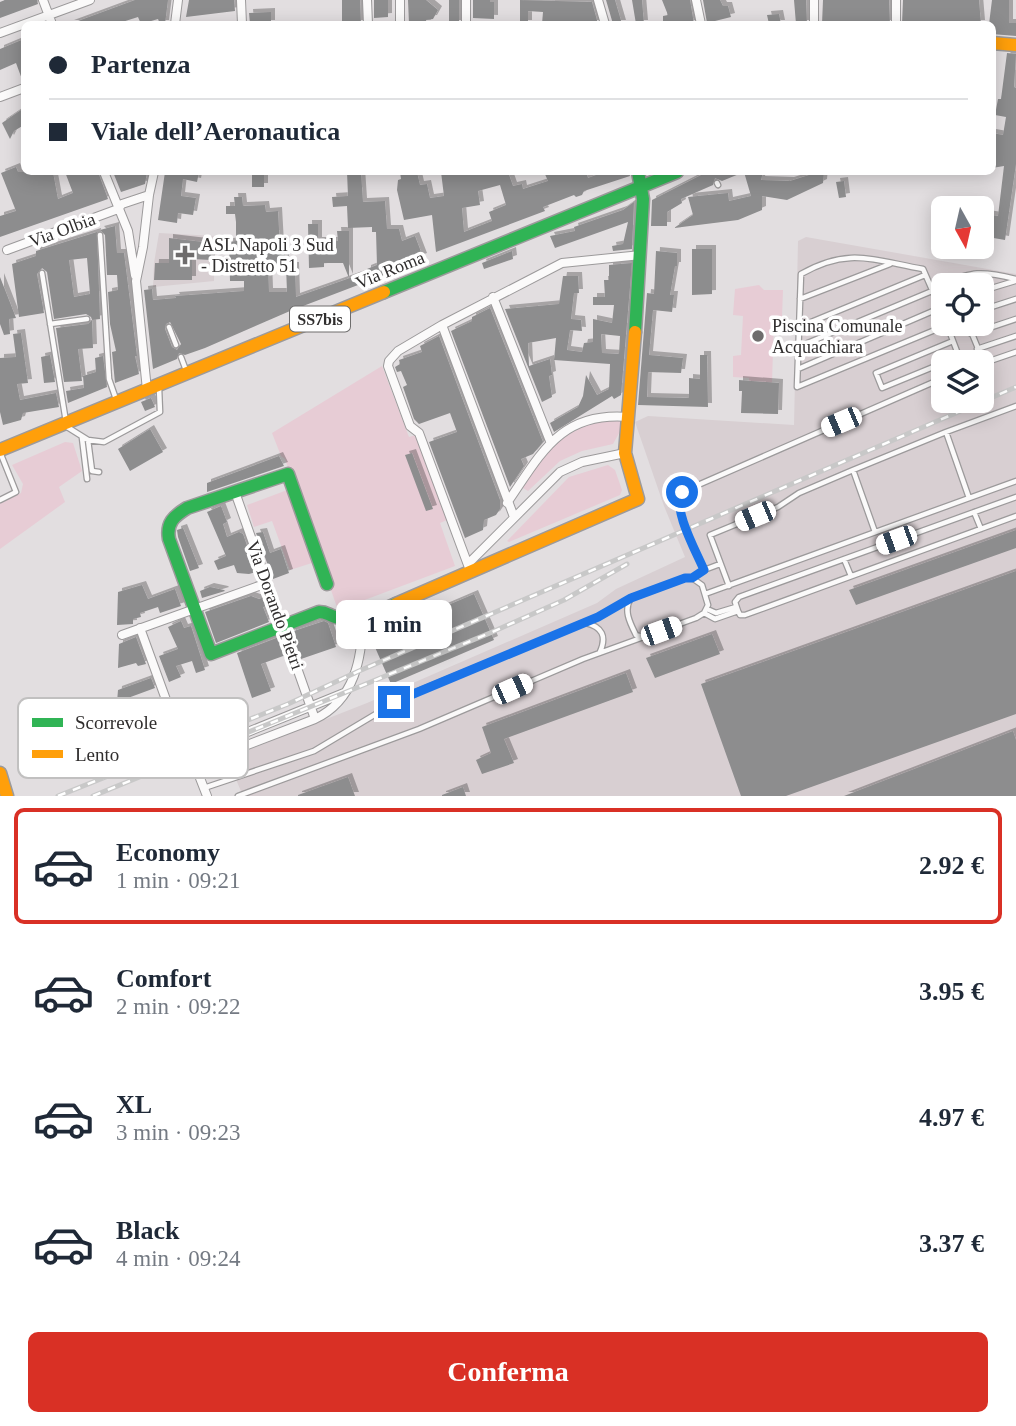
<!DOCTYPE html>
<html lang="it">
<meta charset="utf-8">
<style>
body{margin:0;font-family:Georgia,serif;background:#f2f2f3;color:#1f2937;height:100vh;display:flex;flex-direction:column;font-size:26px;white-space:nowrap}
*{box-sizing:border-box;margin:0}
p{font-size:23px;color:#747a83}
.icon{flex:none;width:38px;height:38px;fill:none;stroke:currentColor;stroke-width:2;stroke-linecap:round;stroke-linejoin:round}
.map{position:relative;height:796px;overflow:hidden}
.side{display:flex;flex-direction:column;background:#fff;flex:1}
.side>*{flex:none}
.top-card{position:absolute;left:21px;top:21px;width:975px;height:154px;border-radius:10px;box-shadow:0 4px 18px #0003;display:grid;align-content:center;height:154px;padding:0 28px;background:#fff}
.needle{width:46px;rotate:172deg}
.fabs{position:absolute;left:931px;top:196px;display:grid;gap:14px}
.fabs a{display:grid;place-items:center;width:63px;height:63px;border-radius:10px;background:#fff;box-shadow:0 4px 18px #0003;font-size:35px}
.end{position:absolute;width:32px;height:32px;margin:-16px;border:9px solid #1a73e8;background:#fff;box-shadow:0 0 0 4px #fff}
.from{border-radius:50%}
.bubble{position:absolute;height:49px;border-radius:10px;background:#fff;box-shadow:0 4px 18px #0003;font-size:23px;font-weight:600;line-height:49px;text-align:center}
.car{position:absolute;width:21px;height:42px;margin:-21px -10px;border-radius:9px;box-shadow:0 0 5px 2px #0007;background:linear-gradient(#fff 24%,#345 0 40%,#fff 0 76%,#345 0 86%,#fff 0)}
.top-card b{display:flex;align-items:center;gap:24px;height:66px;font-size:26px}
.top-card b+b{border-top:2px solid #e0e1e3}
.top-card i{width:18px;height:18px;background:#1f2937}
ul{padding:12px 0 0;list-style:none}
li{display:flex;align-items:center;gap:21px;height:116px;margin:0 14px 10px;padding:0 14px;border:4px solid transparent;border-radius:10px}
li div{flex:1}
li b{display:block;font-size:26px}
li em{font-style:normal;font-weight:600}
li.current{border-color:#d93025}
li>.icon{width:63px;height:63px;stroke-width:1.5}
.cta{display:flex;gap:14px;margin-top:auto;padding:14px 28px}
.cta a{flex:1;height:80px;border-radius:10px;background:#d93025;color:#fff;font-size:28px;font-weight:600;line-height:80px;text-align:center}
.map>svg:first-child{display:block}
</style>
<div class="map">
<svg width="1016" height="796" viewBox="0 0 1016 796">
<defs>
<filter id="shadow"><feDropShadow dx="4" dy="-4" stdDeviation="0" flood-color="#0004"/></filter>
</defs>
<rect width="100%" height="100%" fill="#e2dee0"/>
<path fill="#d8cfd2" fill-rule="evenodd" d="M159,233L215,236L214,281L153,287L154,263Z
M806,237L1016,274V796H243L227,758L367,703L597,603L616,589L685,557L664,506L635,422L648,416L794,425L798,241ZM943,285H982V324H943ZM943,362H982V401H943Z"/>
<path fill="#e7ccd5" d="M759,285L764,290H783L782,317L774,318L772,383L749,381V378L733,377V356L741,355L743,316L733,315L735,289Z
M382,366L409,437L416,435L447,520L440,523L455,566L338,610L285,459L281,456L272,433Z
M598,419L622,421L623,426L613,444L582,451L560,461L528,491L521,487L554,442Z
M65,442L73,443L82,471L59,487L65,502L0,549V503L21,493L23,484L12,465Z
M608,465L615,470L622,490L620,495L509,542L507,541L569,477Z
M290,489L315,562L290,570L272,521L254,527L247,505Z"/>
<path fill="#8d8d8e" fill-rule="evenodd" filter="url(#shadow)" d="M5,0H37L38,4L0,18V2Z
M135,0H168L165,24H160L158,19L141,24L138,17L116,24H70Z
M189,0H234L235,11L186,17Z
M342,0H360L361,24H342Z
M374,0H388V17L374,18Z
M408,0H426L438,10L433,19L426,20L427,24H409Z
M449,0H459V24H449Z
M473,0H490V2H494V19L473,18Z
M520,0L592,2L598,24H542L543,12L528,11V24H520Z
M606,0H615L622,24H613Z
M632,0H642L644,24H636Z
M662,0H690L694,24H663V16L668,15Z
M703,0H720L723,6H728L731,17L707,23Z
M794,0H806L807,24H796Z
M823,0H889L890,24H880L879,21L866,24H822Z
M903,0H979L981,24H902Z
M992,0H1009V23H1016V36L992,34V24H989Z
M271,12V24H250L249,13Z
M779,14L781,24H769L767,15Z
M24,39V82H23L16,63L0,70V49Z
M1007,53L1016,54L1014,87L1016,88V164L1005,240L982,236L985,214L998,216L1004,166L992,168V133L1003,135L1006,117L995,115L998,99H1001Z
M24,108V125L14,131L10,139L2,123Z
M16,167L18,172H53L58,199L73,193L65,172H98L108,199L0,237V216L16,211L1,173Z
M113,172H147L145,184L121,192Z
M165,172H199L197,182L183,179L181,196L196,198L193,215L178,213L177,223L158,220Z
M252,172H264V187H252Z
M347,172H361L363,202L385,201L387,229H399L402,241L415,236L423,257L412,261L413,264L290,311L205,348L185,355L179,353L177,359L153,369L144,290L152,289L153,300L176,298L175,296L244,291V281H230L229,242L236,241V222L235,214H226V206H235L234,197H242L243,206L265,205L266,212L278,211L280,247H285V263L268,264L269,292H287L286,266H295L296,297L367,272V269L377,265L376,232H372V227L348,228L347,206L333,207L332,197L348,196ZM170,322L181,344L177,350L172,347L165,329L166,324Z
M400,172H417L420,185L427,184L430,198L444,196L441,172H508L513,186L522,184L523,189L548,181L544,172H586L588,178L604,172H629L630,176L584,191L582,195L576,197L574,195L543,207L545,211L436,252L432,215L404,220L397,190L398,180L401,179ZM500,185L506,205L489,212L492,221L464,232L462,208L480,205L478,191Z
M707,172H763L761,180L790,181L809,175V172H824L823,183L787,200L762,196V210L738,220L674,228L693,215L688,197L728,193L729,201L751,196L744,172L722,181L715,178L713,185L681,199L682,203L667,212V226H651L652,200Z
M844,181L846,197L839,198L836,182Z
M634,202L632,249L613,251L612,246L623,244L628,222L555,248L550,236L575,231L574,227L623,210Z
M308,224H318V241H338L337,231H349V278L343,263H324V267L309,268Z
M115,226L117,253H124L137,356H135L139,374L115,383L112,352L116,351L110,324L108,292L118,290L117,275H107L105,235L100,230Z
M97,232L100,319L92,320L93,348L78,349L82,381L64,382L56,328L88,324L92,320L91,317L86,314L54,319L47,272L42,268L37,274L44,313L19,317L12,264L36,256V251ZM87,258L90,294L74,297L69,260Z
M169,238L212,243L211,260L192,259V280H154L155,263H169Z
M692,249H712V294L692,295Z
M512,251L513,259L484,269L482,263Z
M656,251L677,253V266H675L670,295H674L672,312L653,310L649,355L683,358L681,373L648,372L647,397L689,398V378L700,379V355H707L708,407L638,405L647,293L654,294Z
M632,263L621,395L614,399L612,396L554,432L550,423L578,407L583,396L586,375L597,395L609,389L610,364L554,360L556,338L528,343L529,366L550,359L552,375L549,376L552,397L542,402L505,309L559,304L563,276H578L579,293H574L571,319L581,320L582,331L570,330L567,350L582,352L584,343L593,342V319L612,323L614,305H593V297H605L604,280H609V265ZM601,334L620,336L619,354L602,353Z
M0,277L16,318L9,319L10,334L4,335L0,324Z
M490,308L543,442L533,454L521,459L524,466L510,487L451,331L472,321V317Z
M21,333L28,383L17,384L20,400L56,393L59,407L23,413L21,420L3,425L0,412V358L16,357L13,334Z
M439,336L500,500V509L496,515L484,520L483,530L465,538L429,442L457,432L450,413L419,424L414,419L403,387L407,385L401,371L397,372L395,367L400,364L399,360L422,352L420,346Z
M50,355L55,382L44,383L41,357Z
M103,356L107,387L68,403L66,391L84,388L83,376L96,372L95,358Z
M739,380L779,383L778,414L741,413L742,391H739Z
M151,398L155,407L145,411L141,402Z
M150,429L163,452L130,471L118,449Z
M412,453L433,509L426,511L405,455Z
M279,456L284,466L207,492V483Z
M221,506L227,522L223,524L227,537L239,532L243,534L256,572L249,574L237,573L234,565L218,570L214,561L226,556L207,512Z
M183,528L199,568L190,571L178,537L177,530Z
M1016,530V548L856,605L849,590Z
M263,532L270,553L281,549L289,573L273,579L256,533Z
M1016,571V714L786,796H741L701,684Z
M142,585L148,599L175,589L181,606L160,613L158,607L140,613L141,617L133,619V624L117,625L118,592Z
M210,587L224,590L225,591L202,598L200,591Z
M474,594L494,640L391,684L371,638Z
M251,596L259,599L265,597L268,606L263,607L269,622L216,643L205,612Z
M181,621L184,628L191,626L205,670L196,673L192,661L176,666L181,677L169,682L159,656L178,649L168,627Z
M324,621L328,623L336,647L301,659L291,632Z
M712,634L720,654L655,678L646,658Z
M136,637L146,664L138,666L136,663L118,668L119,644Z
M279,637L286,655L261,664L271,691L252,698L237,653Z
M626,673L633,692L504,739L514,763L482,774L476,760L491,753L482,727Z
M151,678L155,688L117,702L118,690Z
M1013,731L1016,740V796H844Z
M348,777L355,796H298V795Z
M463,787L466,796H442V795Z"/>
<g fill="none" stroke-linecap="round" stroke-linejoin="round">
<g stroke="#9c9a9b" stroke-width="7">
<path id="lane" d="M717,183L718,185
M100,235L109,379L117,402
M42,273L66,422
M982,291L1015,281
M943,292L938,284C974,272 979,270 1016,279
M800,299L890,264
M943,306L940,308L943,316
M982,310L1016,299
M50,324L87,319
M968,324L984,363
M169,327L176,345
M799,327L925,275
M971,334L1016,319
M798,347L932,291
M977,349L1016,336
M181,357L187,373
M945,362L955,358L958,354L947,325
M943,363L882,388L876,373L953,341
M984,363L1016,352
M798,369L940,308L923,269C872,260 848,247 801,274L797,387L947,325
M64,425L88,440L104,442L160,412L159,388
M946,432L969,498
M82,438L87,479
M88,440L92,471L99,472
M0,452L16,492L0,500
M853,470L875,532
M974,512L981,529
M844,559L851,576
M704,570L720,564
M692,578L704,570C696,551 672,509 682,492L943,378
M729,586L710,535L778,507L799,493L853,470L946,432L1016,406
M705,594L1016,481
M631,598C623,610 630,623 636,635L643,637
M707,609L716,613L736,607
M738,611L735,602L739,597L1016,497
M704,613L715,619L738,611L740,615H745L1016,516
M586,623C602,627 607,636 600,652
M204,788L314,751L406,696L599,617L631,598L685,578H692L702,585L708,605L704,613L696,618L583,659L419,729L238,796"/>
</g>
<g stroke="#9c9a9b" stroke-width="10">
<path id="street" d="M43,0L52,24
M241,0L242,24
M367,0L368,24
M400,0V24
M598,0L605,24
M696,0L701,24
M896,0V24
M175,24L178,0
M466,24V0
M814,24V0
M0,33L90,0
M0,97L24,88
M104,172L128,231L135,275
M7,250L118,209L122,204L149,195
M493,297L550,441
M442,325L514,517
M147,390L136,281L143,247L149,195L154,172
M235,492L315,719
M507,503C541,454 560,411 629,417
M468,564L560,472L582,462L625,453
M471,573L419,433L410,426L388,366L389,361L398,351L442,325L562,263L641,255
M140,628L177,730L191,755L207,796
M122,635L267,583
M191,755L344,693
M195,765L315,719C355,700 362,658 363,618"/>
</g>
<g stroke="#9c9a9b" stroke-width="15">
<path id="fast" d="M384,292L677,172
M635,332L643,199L638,172
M327,584L288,474L187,508C174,516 166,523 169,539L211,654L319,612C327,612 328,615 335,617C356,624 377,612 396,604"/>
</g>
<g stroke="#9c9a9b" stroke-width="15">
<path id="slow" d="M992,43L1016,45
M0,450L384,292
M396,604L638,499L625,453L635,332
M0,773L7,796"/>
</g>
<use href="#lane" stroke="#fbfafa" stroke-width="4.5"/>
<use href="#street" stroke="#fbfafa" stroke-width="8"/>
<use href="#fast" stroke="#30b455" stroke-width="12"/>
<use href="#slow" stroke="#ff9f0a" stroke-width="12"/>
<g stroke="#c8c8c8" stroke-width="5">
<path id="rail" d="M58,796L288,704L359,671L1016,387
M93,796L490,633L564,600L627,564"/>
</g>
<use href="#rail" stroke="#fff" stroke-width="2.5" stroke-dasharray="8" stroke-linecap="butt"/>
</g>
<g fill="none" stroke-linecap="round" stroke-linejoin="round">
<path stroke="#1a73e8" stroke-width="9" d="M394,702L598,617L631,598L685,578H692L704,570C696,551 672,509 682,492"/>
</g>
<g fill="#6e6c6c" stroke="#fff" stroke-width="2.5">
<path d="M181.5 244.5h7v7h7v7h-7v7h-7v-7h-7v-7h7z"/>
<circle cx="758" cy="336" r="7"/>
</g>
<g text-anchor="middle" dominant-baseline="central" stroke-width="7" stroke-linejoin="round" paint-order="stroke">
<rect fill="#fff" stroke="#6e6d6d" stroke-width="2" x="290" y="306.5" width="60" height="25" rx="5"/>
<g font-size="16" font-weight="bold" fill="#302e2e">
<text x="320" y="319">SS7bis</text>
</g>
<g font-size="18" fill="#302e2e" stroke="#fff">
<text transform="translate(62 230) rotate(-20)">Via Olbia</text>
<text transform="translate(390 270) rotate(-22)">Via Roma</text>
<text transform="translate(275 605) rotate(70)">Via Dorando Pietri</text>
</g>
<g font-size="18" fill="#302e2e" stroke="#fff" text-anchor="start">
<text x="201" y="245">ASL Napoli 3 Sud<tspan x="201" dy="21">- Distretto 51</tspan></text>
<text x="772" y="326">Piscina Comunale<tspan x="772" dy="21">Acquachiara</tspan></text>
</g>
</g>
<rect x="18" y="698" width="230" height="80" rx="10" fill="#fff" stroke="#c1c0c0" stroke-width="2"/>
<rect x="32" y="718" width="31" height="9" fill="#30b455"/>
<rect x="32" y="750" width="31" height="8" fill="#ff9f0a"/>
<g font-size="19" fill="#302e2e">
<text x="75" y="729">Scorrevole</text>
<text x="75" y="761">Lento</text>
</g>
</svg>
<div class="fabs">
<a><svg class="needle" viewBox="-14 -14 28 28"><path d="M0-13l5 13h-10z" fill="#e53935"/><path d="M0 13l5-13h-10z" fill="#747a83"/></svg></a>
<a><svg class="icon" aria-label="locate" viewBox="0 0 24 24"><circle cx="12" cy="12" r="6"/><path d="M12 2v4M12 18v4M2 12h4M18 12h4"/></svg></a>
<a><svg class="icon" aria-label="layers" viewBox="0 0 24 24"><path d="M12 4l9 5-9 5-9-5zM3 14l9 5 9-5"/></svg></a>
</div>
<i class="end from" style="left:682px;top:492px"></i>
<i class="end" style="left:394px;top:702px"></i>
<div class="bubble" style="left:336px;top:600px;width:116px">1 min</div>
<i class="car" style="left:841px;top:422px;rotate:247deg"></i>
<i class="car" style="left:755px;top:516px;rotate:247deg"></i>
<i class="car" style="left:896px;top:540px;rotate:250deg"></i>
<i class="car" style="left:661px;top:631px;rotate:70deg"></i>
<i class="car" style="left:512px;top:689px;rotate:66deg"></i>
<div class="top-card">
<b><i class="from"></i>Partenza</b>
<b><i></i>Viale dell’Aeronautica</b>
</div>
</div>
<section class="side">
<ul>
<li class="current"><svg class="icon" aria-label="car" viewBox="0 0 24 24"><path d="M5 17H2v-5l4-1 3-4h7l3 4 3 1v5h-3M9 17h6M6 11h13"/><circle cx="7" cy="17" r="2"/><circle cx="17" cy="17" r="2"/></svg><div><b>Economy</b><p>1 min · 09:21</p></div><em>2.92 €</em></li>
<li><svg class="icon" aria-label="car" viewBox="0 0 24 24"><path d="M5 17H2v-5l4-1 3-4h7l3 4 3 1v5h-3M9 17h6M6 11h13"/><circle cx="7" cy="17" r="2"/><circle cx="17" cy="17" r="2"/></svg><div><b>Comfort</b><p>2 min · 09:22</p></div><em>3.95 €</em></li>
<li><svg class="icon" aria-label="car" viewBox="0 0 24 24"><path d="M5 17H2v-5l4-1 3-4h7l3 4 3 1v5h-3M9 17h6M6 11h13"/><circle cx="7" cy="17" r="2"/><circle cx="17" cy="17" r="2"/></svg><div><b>XL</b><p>3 min · 09:23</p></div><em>4.97 €</em></li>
<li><svg class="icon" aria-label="car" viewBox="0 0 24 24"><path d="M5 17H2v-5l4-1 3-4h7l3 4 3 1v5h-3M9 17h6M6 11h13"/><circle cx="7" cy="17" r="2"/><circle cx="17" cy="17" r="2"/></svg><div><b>Black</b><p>4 min · 09:24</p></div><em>3.37 €</em></li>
</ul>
<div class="cta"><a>Conferma</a></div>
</section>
